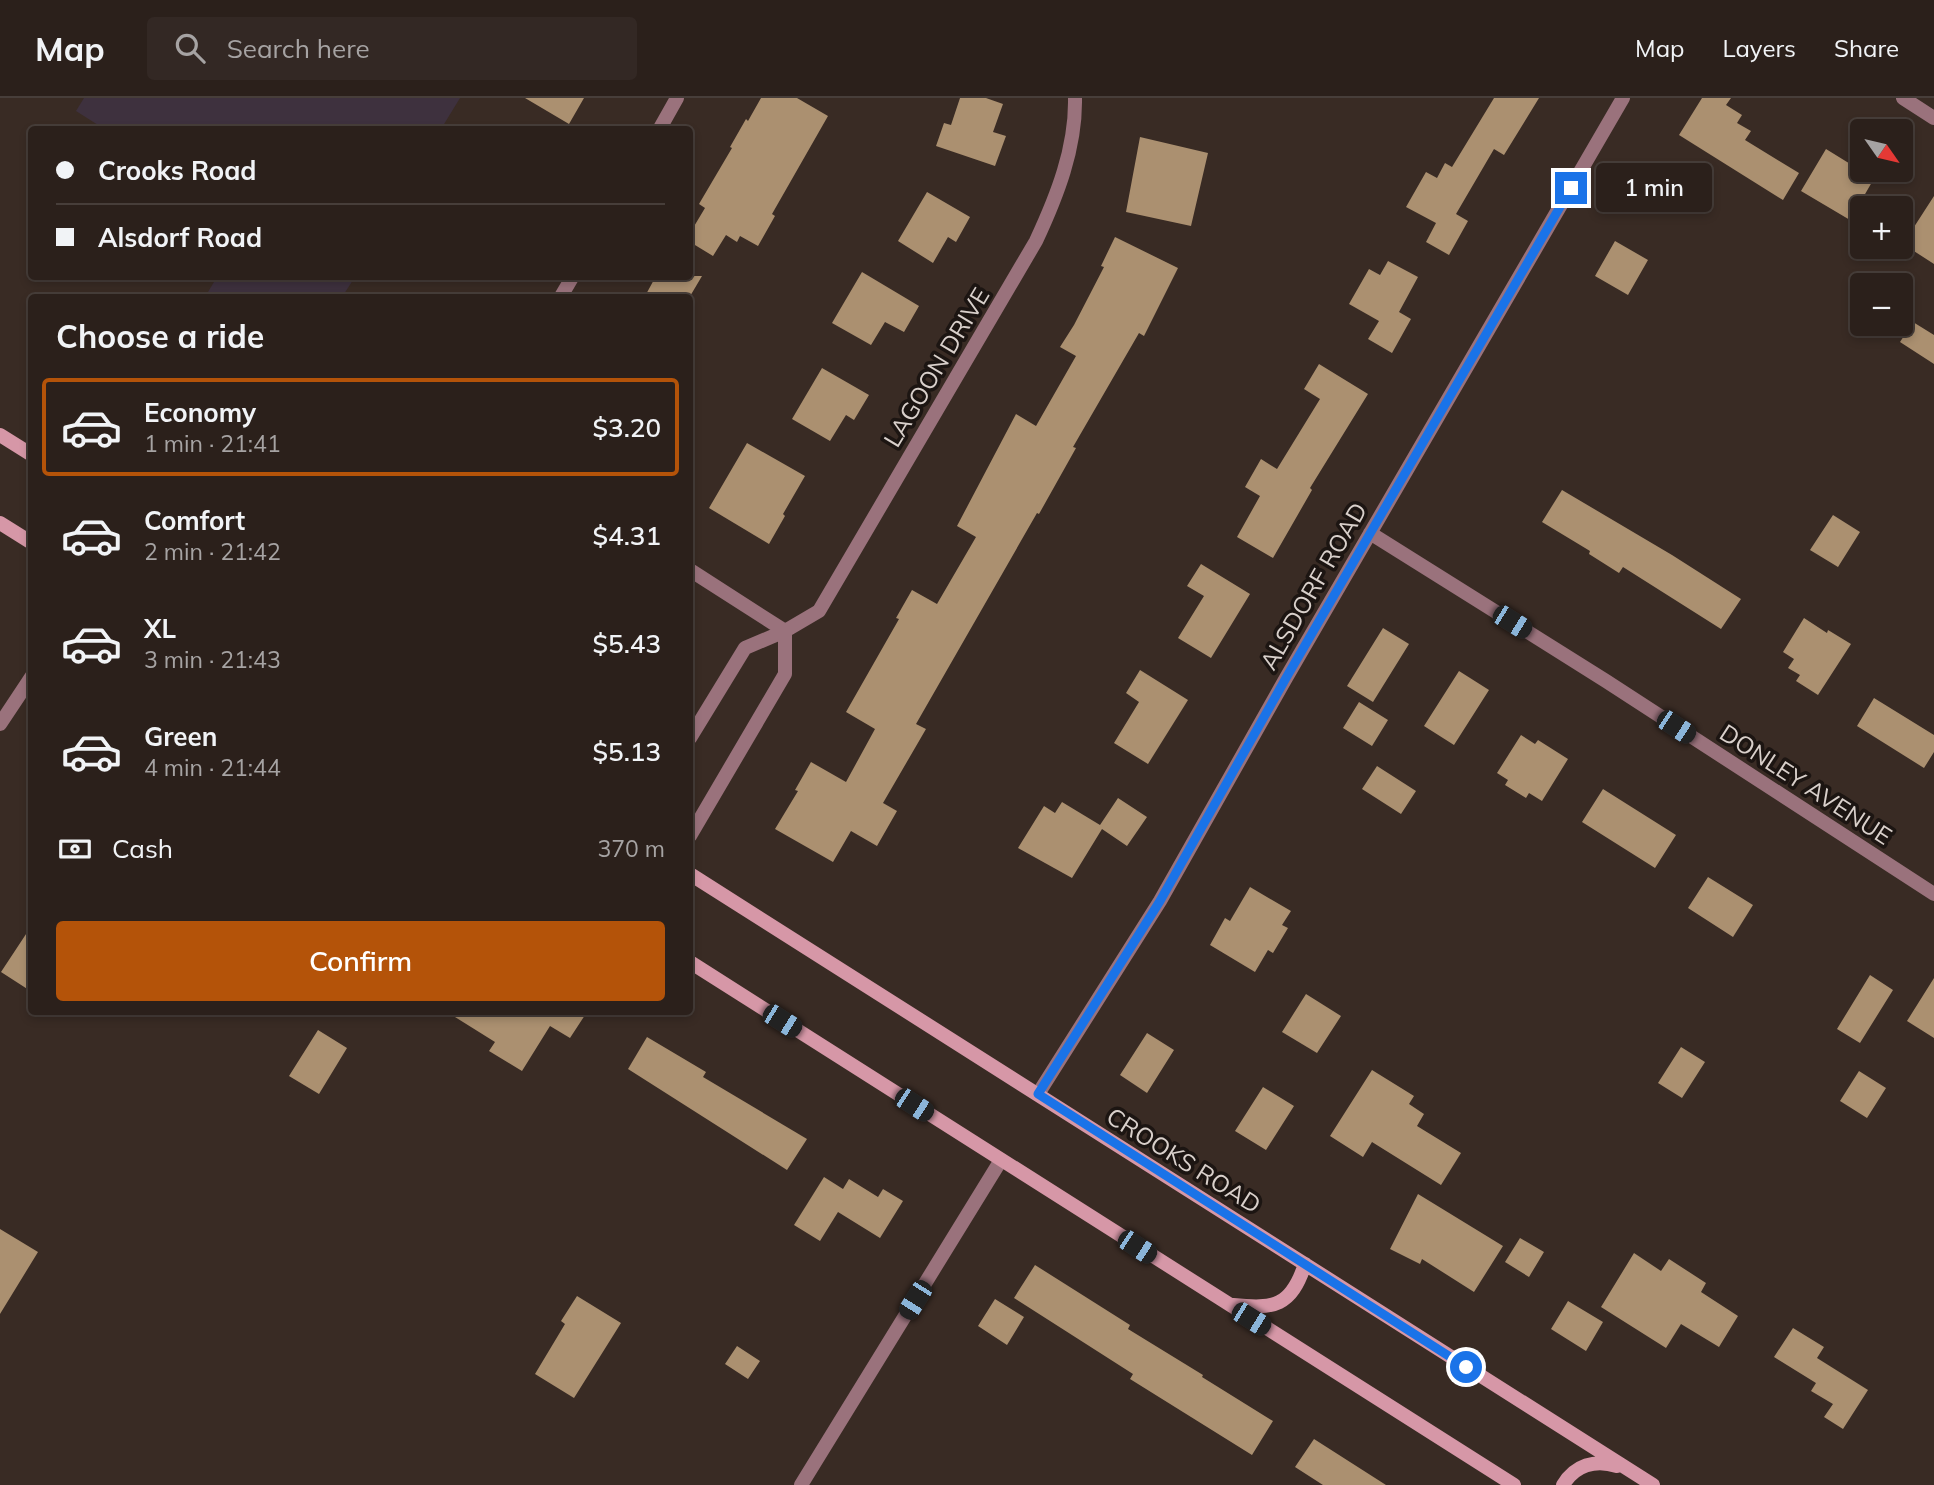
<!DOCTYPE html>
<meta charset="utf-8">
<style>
body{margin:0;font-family:Mulish,sans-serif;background:#332824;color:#f1f3f6;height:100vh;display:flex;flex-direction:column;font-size:26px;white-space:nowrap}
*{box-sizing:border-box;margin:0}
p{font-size:23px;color:#a6a3a3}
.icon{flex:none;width:38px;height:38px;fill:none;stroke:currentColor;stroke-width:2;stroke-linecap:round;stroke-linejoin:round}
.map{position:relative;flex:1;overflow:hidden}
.side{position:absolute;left:28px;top:196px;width:665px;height:721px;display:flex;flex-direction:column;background:#2b201b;border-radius:7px;box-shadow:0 4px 10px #0003,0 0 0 2px #473e3a}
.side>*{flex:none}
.hud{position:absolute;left:28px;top:28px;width:665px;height:154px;border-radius:7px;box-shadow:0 4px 10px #0003,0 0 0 2px #473e3a;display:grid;align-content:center;height:154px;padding:0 28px;background:#2b201b}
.needle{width:46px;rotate:124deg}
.controls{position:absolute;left:1850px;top:21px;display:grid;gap:14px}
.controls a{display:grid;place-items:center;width:63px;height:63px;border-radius:7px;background:#2b201b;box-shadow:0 4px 10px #0003,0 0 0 2px #473e3a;font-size:35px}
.end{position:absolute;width:32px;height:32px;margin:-16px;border:9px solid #1a73e8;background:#fff;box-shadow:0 0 0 4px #fff}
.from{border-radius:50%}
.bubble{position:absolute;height:49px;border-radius:7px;background:#2b201b;box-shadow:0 4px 10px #0003,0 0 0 2px #473e3a;font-size:23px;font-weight:600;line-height:49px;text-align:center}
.car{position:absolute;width:21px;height:42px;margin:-21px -10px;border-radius:9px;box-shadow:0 0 5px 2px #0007;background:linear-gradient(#222 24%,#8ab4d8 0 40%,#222 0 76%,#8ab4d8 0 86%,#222 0)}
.hud b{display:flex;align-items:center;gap:24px;height:66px;font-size:26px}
.hud b+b{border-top:2px solid #473e3a}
.hud i{width:18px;height:18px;background:#f1f3f6}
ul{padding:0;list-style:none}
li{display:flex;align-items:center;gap:21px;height:98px;margin:0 14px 10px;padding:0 14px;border:4px solid transparent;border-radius:7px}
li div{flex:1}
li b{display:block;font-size:26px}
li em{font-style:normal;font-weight:600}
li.active{border-color:#b45309}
li>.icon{width:63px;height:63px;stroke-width:1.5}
h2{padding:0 28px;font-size:32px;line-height:84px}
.pay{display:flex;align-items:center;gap:18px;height:77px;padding:0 28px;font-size:26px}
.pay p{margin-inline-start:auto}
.action{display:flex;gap:14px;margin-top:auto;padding:14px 28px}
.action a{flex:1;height:80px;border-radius:7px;background:#b45309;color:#fff;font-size:28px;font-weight:600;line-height:80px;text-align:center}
header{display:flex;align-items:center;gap:42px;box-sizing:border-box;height:98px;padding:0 35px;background:#2b201b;border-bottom:2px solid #473e3a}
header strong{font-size:33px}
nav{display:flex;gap:38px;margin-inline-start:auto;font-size:24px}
.search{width:490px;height:63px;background:#332824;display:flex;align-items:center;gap:18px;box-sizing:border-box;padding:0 24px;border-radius:7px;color:#a6a3a3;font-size:26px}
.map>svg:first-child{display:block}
</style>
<header>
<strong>Map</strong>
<div class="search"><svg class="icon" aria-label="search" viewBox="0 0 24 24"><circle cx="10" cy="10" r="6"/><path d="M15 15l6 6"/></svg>Search here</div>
<nav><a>Map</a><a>Layers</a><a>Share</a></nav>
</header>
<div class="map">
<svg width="1934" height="1387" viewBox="0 0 1934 1387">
<rect width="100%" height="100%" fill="#392b24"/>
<path fill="#3e313e" d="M84,0H460L441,31L106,32L76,13Z
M217,179V178L355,179L342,199H205Z"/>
<path fill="#ab9070" d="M525,0H584L569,26Z
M761,0H797L828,18L772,116L775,118L758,148L740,138L737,144L726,137L713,158L690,144V135L705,110L699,106L732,50L730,49L746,21L748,23Z
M960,0H986L1003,6L993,34L1006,38L995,68L936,48L944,25L951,27Z
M1494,0H1539L1504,57L1494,51L1456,116L1468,123L1449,157L1426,144L1436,125L1406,109L1426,74L1437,80L1445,65L1452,69Z
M1702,0H1731L1726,7L1742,17L1737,25L1751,33L1745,42L1799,75L1783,102L1679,37Z
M1140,39L1208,55L1191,128L1126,114Z
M1826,51L1860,72H1879L1850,122L1801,93Z
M927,94L970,119L956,144L948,139L933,165L898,143Z
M1934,98V166L1903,146Z
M1115,139L1178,170L1144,238L1139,235L1073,349L1076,350L1039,416L1037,415L916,626L926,631L883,705L897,713L877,748L851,733L833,764L775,731L798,693L795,692L811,664L846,684L875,631L846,614L899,521L896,520L912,492L937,506L976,439L957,428L1016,316L1036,328L1076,258L1060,249L1074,227L1104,169L1101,168Z
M1615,143L1648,162L1628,197L1595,178Z
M1388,163L1418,179L1399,214L1411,221L1392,255L1368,241L1379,223L1349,206L1369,171L1380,177Z
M862,174L919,208L904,234L885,224L871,247L832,225Z
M656,178H702L689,200H644Z
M1913,224L1934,237V266L1900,244Z
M1319,266L1368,296L1310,390L1312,392L1273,460L1237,439L1260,398L1245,389L1261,361L1277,371L1320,301L1304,291Z
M822,270L869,297L854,322L846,317L830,343L792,321Z
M747,345L805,378L783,416L785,418L769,446L709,410Z
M1562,392L1672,457L1741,501L1721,531L1623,469L1619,475L1589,456L1590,453L1542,424Z
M1833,417L1860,434L1838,469L1810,452Z
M1201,466L1250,496L1211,560L1178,540L1204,498L1187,488Z
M1804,520L1827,535L1828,532L1851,546L1818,597L1796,583L1800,577L1788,570L1794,561L1783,554Z
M1383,530L1409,546L1373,604L1347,588Z
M1140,572L1188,602L1148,666L1114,645L1139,604L1126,595Z
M1459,573L1489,592L1454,647L1424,628Z
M1874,600L1934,637V654L1924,670L1857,628Z
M1359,604L1388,622L1372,648L1343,630Z
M1521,637L1535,646L1538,642L1568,661L1542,703L1529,695L1526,700L1505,687L1508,682L1497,675Z
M1377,668L1416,693L1401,716L1362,691Z
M1603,691L1676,737L1655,770L1582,724Z
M1118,700L1147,719L1127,748L1102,731L1072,780L1018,750L1044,708L1055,715L1062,704L1100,727Z
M1708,779L1753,807L1733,839L1688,810Z
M1250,789L1291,813L1282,827L1288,830L1273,855L1268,852L1255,874L1210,847L1225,820L1230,823Z
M32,827V894L1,874Z
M1870,877L1893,892L1860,945L1837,931Z
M1934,880V940L1907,923Z
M1306,896L1341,918L1317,955L1282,934Z
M447,914H587L570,940L550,928L522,973L489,953L495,944Z
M318,932L347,950L319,996L289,978Z
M1147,935L1174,952L1147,995L1120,977Z
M647,939L706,974L703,979L807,1041L787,1072L628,971Z
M1681,949L1705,964L1682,1000L1658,985Z
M1372,972L1414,998L1409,1006L1424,1016L1417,1028L1461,1055L1441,1087L1372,1044L1363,1059L1330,1038Z
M1859,973L1886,990L1867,1020L1840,1003Z
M1263,989L1294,1008L1266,1052L1235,1033Z
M824,1079L843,1091L849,1081L878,1099L883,1091L903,1103L880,1140L838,1114L820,1143L794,1127Z
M1418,1096L1503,1148L1474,1194L1422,1161L1420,1166L1390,1151Z
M0,1131L38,1154L0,1216Z
M1520,1140L1544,1154L1529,1179L1505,1164Z
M1634,1155L1661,1173L1669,1161L1706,1185L1701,1194L1738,1218L1719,1249L1681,1226L1666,1250L1601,1209Z
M1035,1167L1130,1227L1128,1231L1203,1277L1202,1279L1273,1323L1252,1357L1130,1281L1133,1276L1014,1200Z
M577,1198L621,1225L574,1300L535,1276L565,1226L561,1223Z
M995,1201L1024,1219L1007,1247L978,1228Z
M1568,1203L1603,1224L1586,1253L1551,1231Z
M1793,1230L1824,1249L1817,1260L1868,1292L1843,1331L1824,1319L1833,1306L1811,1293L1816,1285L1774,1259Z
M737,1248L760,1263L748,1281L725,1266Z
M1314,1341L1386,1387H1323L1295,1369Z"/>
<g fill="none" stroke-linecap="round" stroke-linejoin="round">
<path stroke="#9a727c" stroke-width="14" d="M1903,0L1934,20
M659,32L677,0
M560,200L573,178
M1370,435L1606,583L1934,796
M690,472L785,533
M0,626L32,578
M690,640L745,550L785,533L819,513L1036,143C1057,98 1076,50 1075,0
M690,738L785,576V533
M1038,996L1160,803L1286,580L1623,0
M801,1387L1001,1062"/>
<path stroke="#d697a7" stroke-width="14" d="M0,337L32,357
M0,425L32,445
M690,776L1653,1387
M690,864L1514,1387
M1233,1207C1274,1211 1291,1209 1305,1166
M1563,1387C1575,1367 1595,1361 1617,1368"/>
</g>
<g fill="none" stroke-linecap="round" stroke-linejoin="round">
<path stroke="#1a73e8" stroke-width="9" d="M1466,1269L1038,996L1160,803L1286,580L1571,90"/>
</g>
<g text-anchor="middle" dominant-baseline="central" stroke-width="7" stroke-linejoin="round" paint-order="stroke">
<g font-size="24" fill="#d9d0cb" stroke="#1c1512">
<text transform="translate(936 269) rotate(-59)">LAGOON DRIVE</text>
<text transform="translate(1313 488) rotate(-60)">ALSDORF ROAD</text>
<text transform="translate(1806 686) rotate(33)">DONLEY AVENUE</text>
<text transform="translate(1184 1062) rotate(32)">CROOKS ROAD</text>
</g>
</g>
</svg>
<div class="controls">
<a><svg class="needle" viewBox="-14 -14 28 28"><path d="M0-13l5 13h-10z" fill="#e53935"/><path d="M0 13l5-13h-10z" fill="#a6a3a3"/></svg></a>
<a>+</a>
<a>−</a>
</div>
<i class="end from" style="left:1466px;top:1269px"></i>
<i class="end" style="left:1571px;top:90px"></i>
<div class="bubble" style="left:1596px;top:65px;width:116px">1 min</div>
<i class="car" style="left:1512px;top:524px;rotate:122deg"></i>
<i class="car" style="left:1676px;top:629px;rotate:123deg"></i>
<i class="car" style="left:782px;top:923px;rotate:122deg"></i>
<i class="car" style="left:914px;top:1007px;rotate:123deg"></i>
<i class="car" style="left:1137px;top:1149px;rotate:123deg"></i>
<i class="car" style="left:915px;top:1202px;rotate:212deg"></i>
<i class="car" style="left:1251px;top:1221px;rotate:122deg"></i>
<div class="hud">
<b><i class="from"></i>Crooks Road</b>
<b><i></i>Alsdorf Road</b>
</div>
<section class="side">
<h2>Choose a ride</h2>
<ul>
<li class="active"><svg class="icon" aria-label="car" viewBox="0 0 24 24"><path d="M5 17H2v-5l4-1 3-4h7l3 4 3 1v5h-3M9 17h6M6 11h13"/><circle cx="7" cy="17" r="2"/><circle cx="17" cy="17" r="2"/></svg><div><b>Economy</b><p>1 min · 21:41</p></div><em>$3.20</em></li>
<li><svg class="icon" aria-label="car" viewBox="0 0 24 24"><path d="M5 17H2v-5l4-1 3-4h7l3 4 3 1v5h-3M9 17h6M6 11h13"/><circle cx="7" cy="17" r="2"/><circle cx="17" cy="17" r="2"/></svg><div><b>Comfort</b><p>2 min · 21:42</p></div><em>$4.31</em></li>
<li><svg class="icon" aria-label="car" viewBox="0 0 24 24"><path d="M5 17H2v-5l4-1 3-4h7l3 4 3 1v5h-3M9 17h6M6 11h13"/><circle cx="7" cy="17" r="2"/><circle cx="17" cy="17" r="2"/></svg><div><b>XL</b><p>3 min · 21:43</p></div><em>$5.43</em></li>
<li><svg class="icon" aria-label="car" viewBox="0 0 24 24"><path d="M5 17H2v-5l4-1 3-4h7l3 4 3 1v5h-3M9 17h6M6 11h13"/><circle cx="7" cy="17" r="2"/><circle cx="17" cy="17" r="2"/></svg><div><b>Green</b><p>4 min · 21:44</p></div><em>$5.13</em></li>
</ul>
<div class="pay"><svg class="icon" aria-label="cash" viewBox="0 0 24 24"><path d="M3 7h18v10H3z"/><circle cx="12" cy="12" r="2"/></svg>Cash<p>370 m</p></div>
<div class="action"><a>Confirm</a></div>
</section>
</div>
